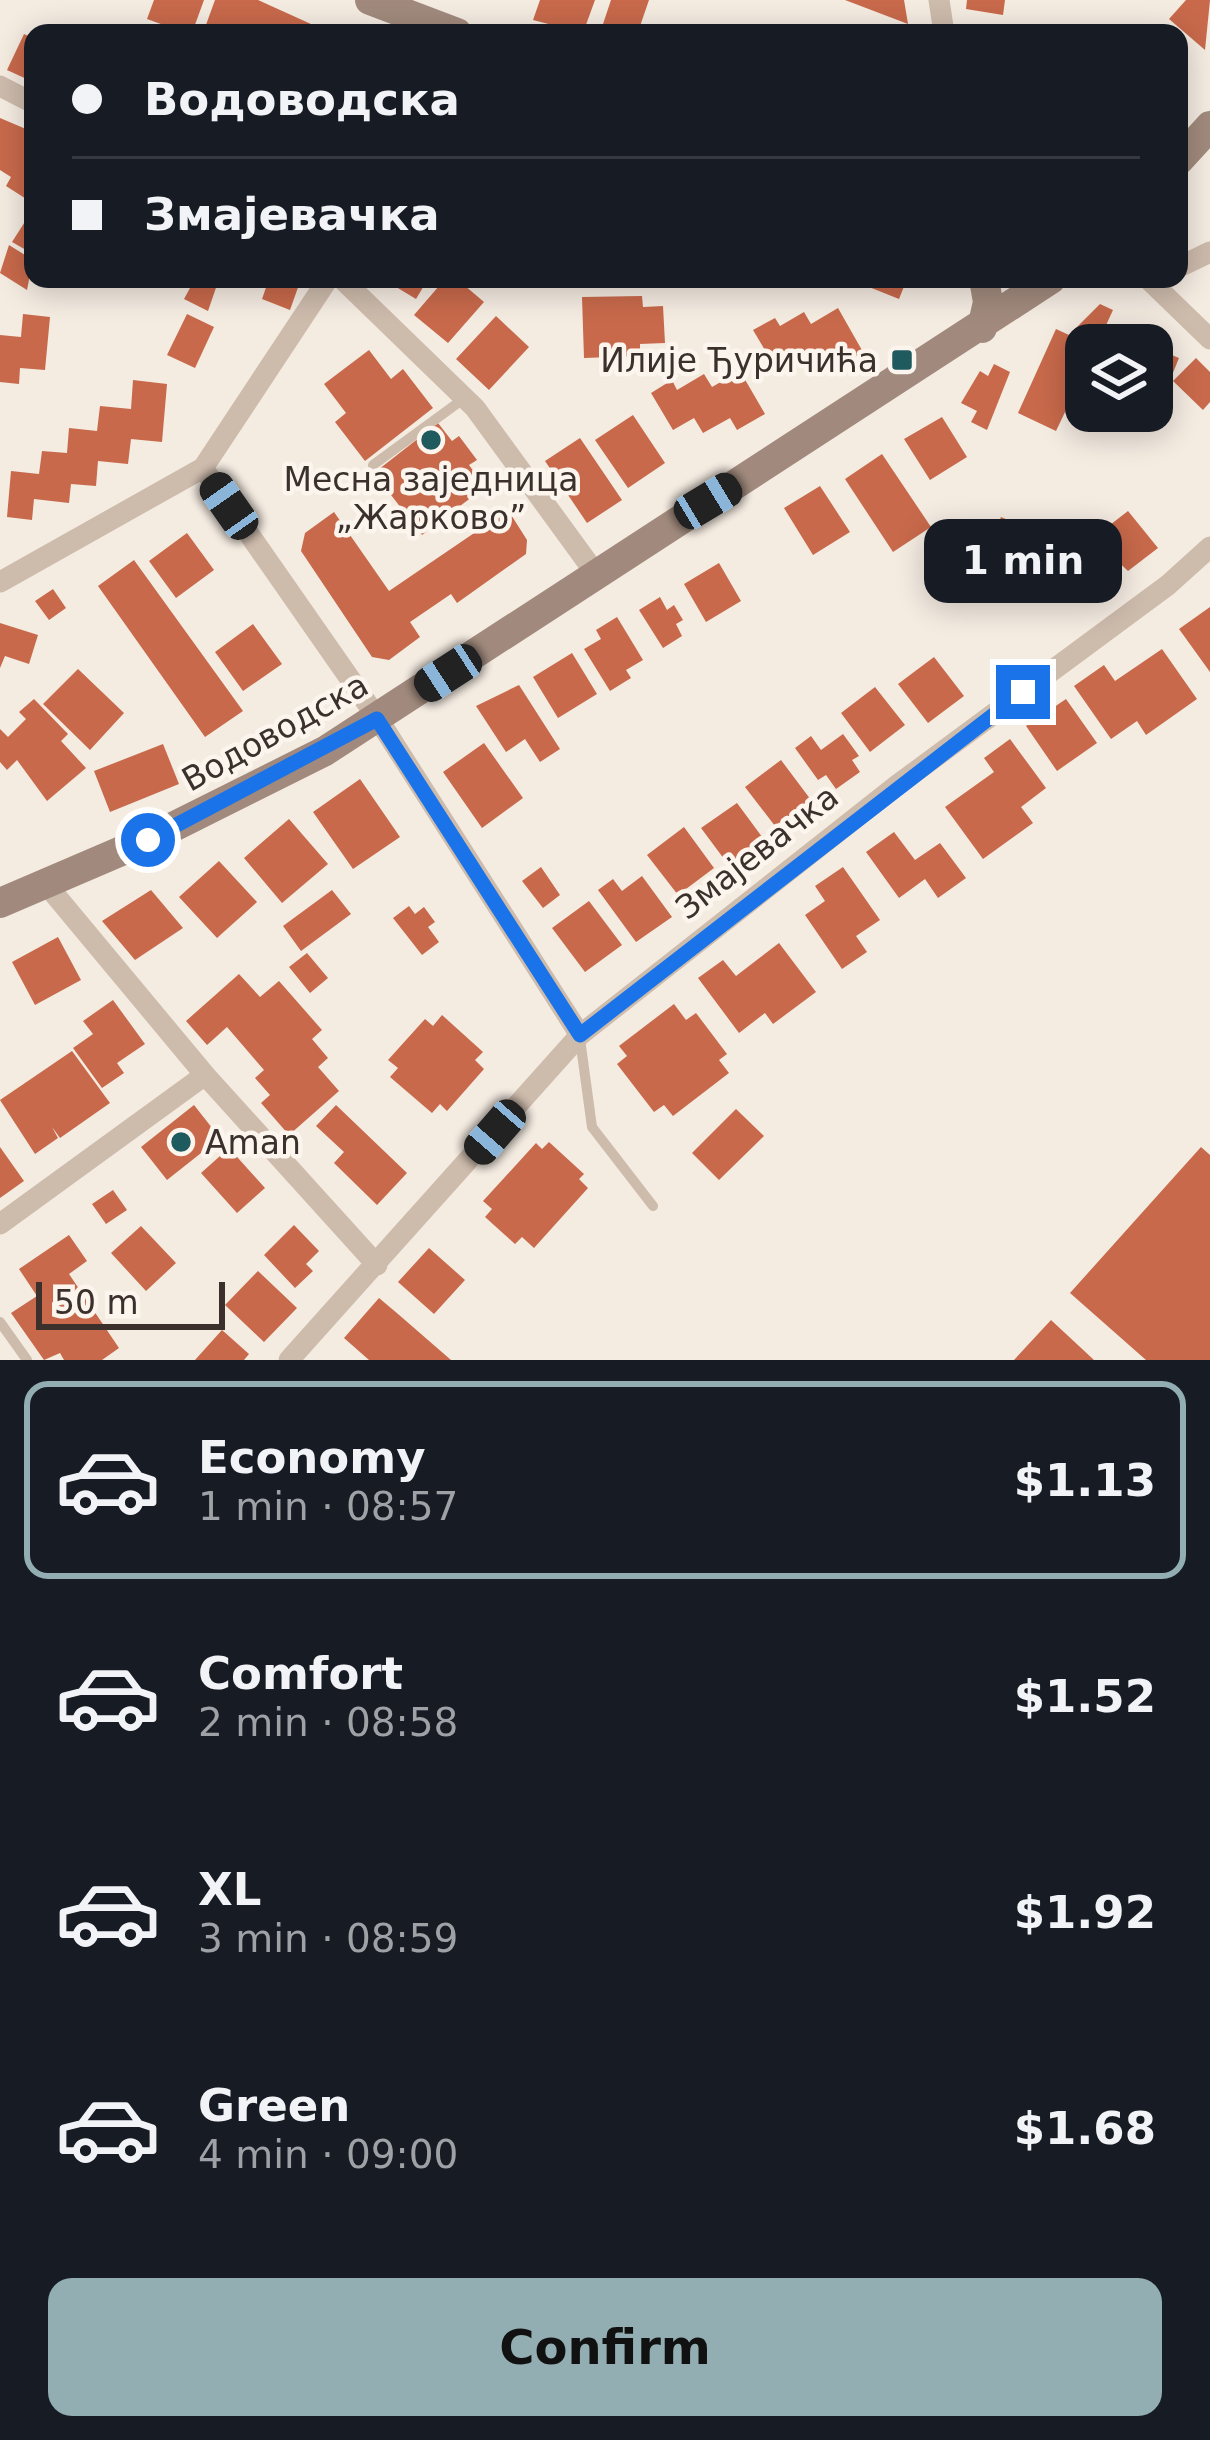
<!DOCTYPE html>
<meta charset="utf-8">
<style>
body{margin:0;font-family:"DejaVu Sans",sans-serif;background:#20242c;color:#f1f3f6;height:100vh;display:flex;flex-direction:column;font-size:45px;white-space:nowrap}
*{box-sizing:border-box;margin:0}
p{font-size:39px;color:#9ea1a6}
.icon{flex:none;width:66px;height:66px;fill:none;stroke:currentColor;stroke-width:2;stroke-linecap:round;stroke-linejoin:round}
.map{position:relative;height:1360px;overflow:hidden}
.details{display:flex;flex-direction:column;background:#171b24;flex:1}
.details>*{flex:none}
.banner{position:absolute;left:24px;top:24px;width:1164px;height:264px;border-radius:24px;box-shadow:0 6px 30px #0003;display:grid;align-content:center;height:264px;padding:0 48px;background:#171b24}
.fabs{position:absolute;left:1065px;top:324px;display:grid;gap:24px}
.fabs a{display:grid;place-items:center;width:108px;height:108px;border-radius:24px;background:#171b24;box-shadow:0 6px 30px #0003;font-size:60px}
.scale{position:absolute;left:36px;bottom:30px;width:189px;box-sizing:border-box;padding-left:12px;border:6px solid #3b302b;border-top:0;font-size:33px;line-height:42px;white-space:nowrap;color:#3b302b;-webkit-text-stroke:9px #fbf5ee;paint-order:stroke}
.end{position:absolute;width:54px;height:54px;margin:-27px;border:15px solid #1a73e8;background:#fff;box-shadow:0 0 0 6px #fff}
.from{border-radius:50%}
.bubble{position:absolute;height:84px;border-radius:24px;background:#171b24;box-shadow:0 6px 30px #0003;font-size:39px;font-weight:700;line-height:84px;text-align:center}
.car{position:absolute;width:36px;height:72px;margin:-36px -18px;border-radius:15px;box-shadow:0 0 9px 3px #0007;background:linear-gradient(#222 24%,#8ab4d8 0 40%,#222 0 76%,#8ab4d8 0 86%,#222 0)}
.banner b{display:flex;align-items:center;gap:42px;height:114px;font-size:45px}
.banner b+b{border-top:3px solid #363941}
.banner i{width:30px;height:30px;background:#f1f3f6}
ul{padding:21px 0 0;list-style:none}
li{display:flex;align-items:center;gap:36px;height:198px;margin:0 24px 18px;padding:0 24px;border:6px solid transparent;border-radius:24px}
li div{flex:1}
li b{display:block;font-size:45px}
li em{font-style:normal;font-weight:700}
li.selected{border-color:#92aeb2}
li>.icon{width:108px;height:108px;stroke-width:1.5}
.cta{display:flex;gap:24px;margin-top:auto;padding:24px 48px}
.cta a{flex:1;height:138px;border-radius:24px;background:#92aeb2;color:#111;font-size:48px;font-weight:700;line-height:138px;text-align:center}
.map>svg:first-child{display:block}
</style>
<div class="map">
<svg width="1210" height="1360" viewBox="0 0 1210 1360">
<rect width="100%" height="100%" fill="#f4ebe1"/>
<path fill="#c8694b" d="M154,0H204L192,33H167L169,27L147,19Z
M215,0H258L322,29L321,33H203Z
M540,0H595L583,33L533,20Z
M611,0H649L639,29L600,33Z
M845,0H904L908,24Z
M967,0H1005L1003,15L966,9Z
M1186,0H1210L1205,50L1169,19Z
M24,34L33,38L31,81L7,70Z
M0,118L33,132L31,202L6,186L11,177L0,170Z
M26,220L33,224V254L12,242Z
M9,245L33,260L27,290L0,273Z
M172,279H219L208,311L184,299L190,288Z
M269,279H301L290,310L262,299Z
M383,279H428L416,299Z
M445,279H457L484,302L448,343L414,315Z
M849,279H907L899,299Z
M642,296L643,307L663,306L665,343L640,344V356L584,358L582,297Z
M1100,304L1113,310L1097,345H1086V368L1056,431L1018,413L1056,329L1069,335Z
M838,308L863,352L837,367L829,354L805,368L796,354L775,367L753,330L775,318L780,326L804,312L811,324Z
M23,314L50,317L45,370L20,368L19,384L0,382V335L21,337Z
M187,314L214,327L195,368L167,355Z
M496,316L529,347L489,390L456,359Z
M1152,347L1179,358L1164,395L1152,390Z
M369,350L391,379L403,369L433,408L365,461L335,422L346,413L324,384Z
M1196,358L1210,372V402L1203,410L1173,381Z
M994,364L1010,372L987,430L971,422L977,411L961,403L980,371L988,376Z
M740,371L765,414L737,430L730,418L703,433L694,418L673,430L651,393L672,380L677,390L704,374L712,387Z
M133,380L167,384L162,442L131,439L128,464L98,461L96,486L71,484L69,503L34,499L32,520L7,517L11,471L39,474L42,451L67,453L69,428L97,431L100,406L131,409Z
M633,415L665,463L628,488L595,440Z
M942,417L967,457L930,480L904,439Z
M438,423L452,441L459,436L477,460L469,465L485,487L422,535L374,473Z
M580,438L622,500L587,523L545,461Z
M882,454L931,527L893,552L845,479Z
M820,486L850,532L813,555L784,508Z
M508,510L527,540L526,554L457,603L451,594L410,622L420,637L389,660L372,657L301,551L305,533L334,512L389,591Z
M1128,511L1158,548L1128,571L1093,538Z
M1001,517L1027,528L1021,543L1038,550L1028,572L985,553Z
M187,533L214,570L176,598L149,561Z
M134,560L243,711L205,737L98,586Z
M719,563L741,601L706,622L684,584Z
M53,589L66,608L49,620L35,601Z
M660,597L667,610L674,605L683,620L676,624L682,636L663,648L639,610Z
M1210,607V672L1179,629Z
M617,617L643,660L626,670L631,678L610,691L584,649L601,639L596,630Z
M0,623L38,635L29,664L5,656L0,668Z
M253,624L282,664L243,691L215,652Z
M1162,649L1197,699L1146,735L1137,721L1111,739L1074,686L1104,665L1115,681Z
M572,653L597,694L558,718L533,677Z
M934,657L964,696L928,723L898,684Z
M78,669L124,713L90,750L43,704Z
M519,685L560,749L540,762L525,739L506,752L476,706Z
M875,687L905,725L870,752L841,713Z
M34,699L68,734L61,741L86,768L47,801L17,760L7,770L0,762V729L8,737L26,719L19,712Z
M1066,699L1097,743L1057,771L1026,726Z
M843,734L859,756L852,760L860,772L836,789L826,775L818,780L795,748L811,736L821,750Z
M1010,739L1046,788L1021,807L1033,823L983,859L945,807L994,772L984,758Z
M484,743L523,798L482,828L443,772Z
M163,744L179,784L110,812L94,771Z
M781,760L811,800L775,826L745,787Z
M360,779L400,837L353,869L313,812Z
M737,803L768,845L733,871L701,828Z
M289,819L328,864L282,903L244,858Z
M684,827L714,868L678,895L647,855Z
M894,832L915,860L940,843L966,878L938,898L925,879L899,898L866,852Z
M219,861L257,902L217,938L179,897Z
M541,867L560,895L543,908L522,881Z
M843,867L880,920L856,936L867,952L842,969L805,915L825,901L815,886Z
M642,876L672,917L636,942L598,890L613,879L622,891Z
M151,890L183,928L135,960L102,921Z
M332,890L351,914L301,951L283,926Z
M589,901L622,945L585,972L552,928Z
M409,906L415,914L424,907L435,922L428,927L439,942L422,955L393,918Z
M58,937L81,980L35,1005L12,962Z
M779,943L816,992L773,1024L765,1013L739,1033L698,978L723,960L736,976Z
M307,953L328,978L310,993L289,967Z
M239,974L260,997L279,981L322,1030L312,1039L328,1058L318,1067L339,1091L289,1135L261,1103L270,1095L255,1078L264,1070L227,1027L207,1045L186,1021Z
M113,1000L145,1044L117,1063L124,1073L102,1088L73,1048L93,1034L83,1021Z
M674,1004L686,1020L696,1013L727,1054L719,1060L729,1073L673,1116L664,1105L654,1112L617,1064L627,1056L619,1046Z
M442,1015L483,1052L475,1060L484,1069L447,1111L440,1104L432,1113L390,1077L398,1068L388,1060L425,1019L433,1026Z
M72,1051L110,1103L60,1138L52,1127L58,1138L35,1154L0,1100Z
M194,1105L220,1138L167,1180L141,1147Z
M336,1105L407,1173L377,1205L334,1163L344,1152L316,1126Z
M736,1109L764,1136L719,1180L692,1153Z
M549,1142L584,1174L579,1179L588,1188L534,1248L522,1237L515,1244L485,1217L492,1209L483,1201L536,1143L542,1149Z
M0,1147L24,1181L0,1198Z
M1201,1147L1210,1155V1360H1146L1070,1293Z
M229,1148L265,1188L237,1213L201,1173Z
M113,1190L127,1210L106,1224L92,1204Z
M294,1225L319,1251L306,1264L313,1271L295,1288L264,1255Z
M141,1226L176,1263L146,1291L111,1253Z
M69,1235L87,1261L69,1274L119,1348L102,1360H64L60,1353L44,1360L11,1313L37,1296L19,1269Z
M429,1248L465,1280L434,1314L398,1282Z
M258,1271L297,1308L264,1342L225,1305Z
M379,1298L398,1314L451,1360H369L344,1338Z
M1051,1320L1094,1360H1014Z
M222,1330L249,1354L244,1360H195Z"/>
<g fill="none" stroke-linecap="round" stroke-linejoin="round">
<path stroke="#cdbbac" stroke-width="10" d="M373,465L466,397
M580,1039L592,1127L653,1206
M0,1322L27,1360"/>
<path stroke="#cdbbac" stroke-width="21" d="M939,0L944,33
M0,86L33,103
M1179,267L1210,252
M342,279L475,408L596,574
M1148,279L1210,339
M203,468L378,719L580,1035
M0,582L203,468L328,279
M46,884L205,1075L377,1265
M0,1224L205,1075
M289,1360L580,1035L896,786L1168,585L1210,547"/>
<path stroke="#a18a7d" stroke-width="30" d="M370,0L457,33
M1179,160L1210,126
M982,328L988,302L984,279
M0,903L147,840L325,751L1051,279"/>
</g>
<g fill="none" stroke-linecap="round" stroke-linejoin="round">
<path stroke="#1a73e8" stroke-width="15" d="M148,840L377,719L580,1035L1023,692"/>
</g>
<g fill="#1f5a5e" stroke="#fbf5ee" stroke-width="4.5">
<rect x="890" y="348" width="24" height="24" rx="6"/>
<circle cx="431" cy="440" r="12"/>
<circle cx="181" cy="1142" r="12"/>
</g>
<g text-anchor="middle" dominant-baseline="central" stroke-width="9" stroke-linejoin="round" paint-order="stroke">
<g font-size="33" fill="#3b302b" stroke="#fbf5ee" text-anchor="end">
<text x="878" y="360">Илије Ђуричића</text>
<text x="431" y="479" text-anchor="middle">Месна заједница<tspan x="431" dy="38">„Жарково”</tspan></text>
<text x="205" y="1142" text-anchor="start">Aman</text>
</g>
<g font-size="33" fill="#3b302b" stroke="#fbf5ee">
<text transform="translate(275 732) rotate(-29)">Водоводска</text>
<text transform="translate(757 852) rotate(-38)">Змајевачка</text>
</g>
</g>
</svg>
<div class="fabs">
<a><svg class="icon" aria-label="layers" viewBox="0 0 24 24"><path d="M12 4l9 5-9 5-9-5zM3 14l9 5 9-5"/></svg></a>
</div>
<div class="scale">50 m</div>
<i class="end from" style="left:148px;top:840px"></i>
<i class="end" style="left:1023px;top:692px"></i>
<div class="bubble" style="left:924px;top:519px;width:198px">1 min</div>
<i class="car" style="left:708px;top:501px;rotate:59deg"></i>
<i class="car" style="left:229px;top:506px;rotate:325deg"></i>
<i class="car" style="left:448px;top:673px;rotate:237deg"></i>
<i class="car" style="left:495px;top:1132px;rotate:221deg"></i>
<div class="banner">
<b><i class="from"></i>Водоводска</b>
<b><i></i>Змајевачка</b>
</div>
</div>
<section class="details">
<ul>
<li class="selected"><svg class="icon" aria-label="car" viewBox="0 0 24 24"><path d="M5 17H2v-5l4-1 3-4h7l3 4 3 1v5h-3M9 17h6M6 11h13"/><circle cx="7" cy="17" r="2"/><circle cx="17" cy="17" r="2"/></svg><div><b>Economy</b><p>1 min · 08:57</p></div><em>$1.13</em></li>
<li><svg class="icon" aria-label="car" viewBox="0 0 24 24"><path d="M5 17H2v-5l4-1 3-4h7l3 4 3 1v5h-3M9 17h6M6 11h13"/><circle cx="7" cy="17" r="2"/><circle cx="17" cy="17" r="2"/></svg><div><b>Comfort</b><p>2 min · 08:58</p></div><em>$1.52</em></li>
<li><svg class="icon" aria-label="car" viewBox="0 0 24 24"><path d="M5 17H2v-5l4-1 3-4h7l3 4 3 1v5h-3M9 17h6M6 11h13"/><circle cx="7" cy="17" r="2"/><circle cx="17" cy="17" r="2"/></svg><div><b>XL</b><p>3 min · 08:59</p></div><em>$1.92</em></li>
<li><svg class="icon" aria-label="car" viewBox="0 0 24 24"><path d="M5 17H2v-5l4-1 3-4h7l3 4 3 1v5h-3M9 17h6M6 11h13"/><circle cx="7" cy="17" r="2"/><circle cx="17" cy="17" r="2"/></svg><div><b>Green</b><p>4 min · 09:00</p></div><em>$1.68</em></li>
</ul>
<div class="cta"><a>Confirm</a></div>
</section>
